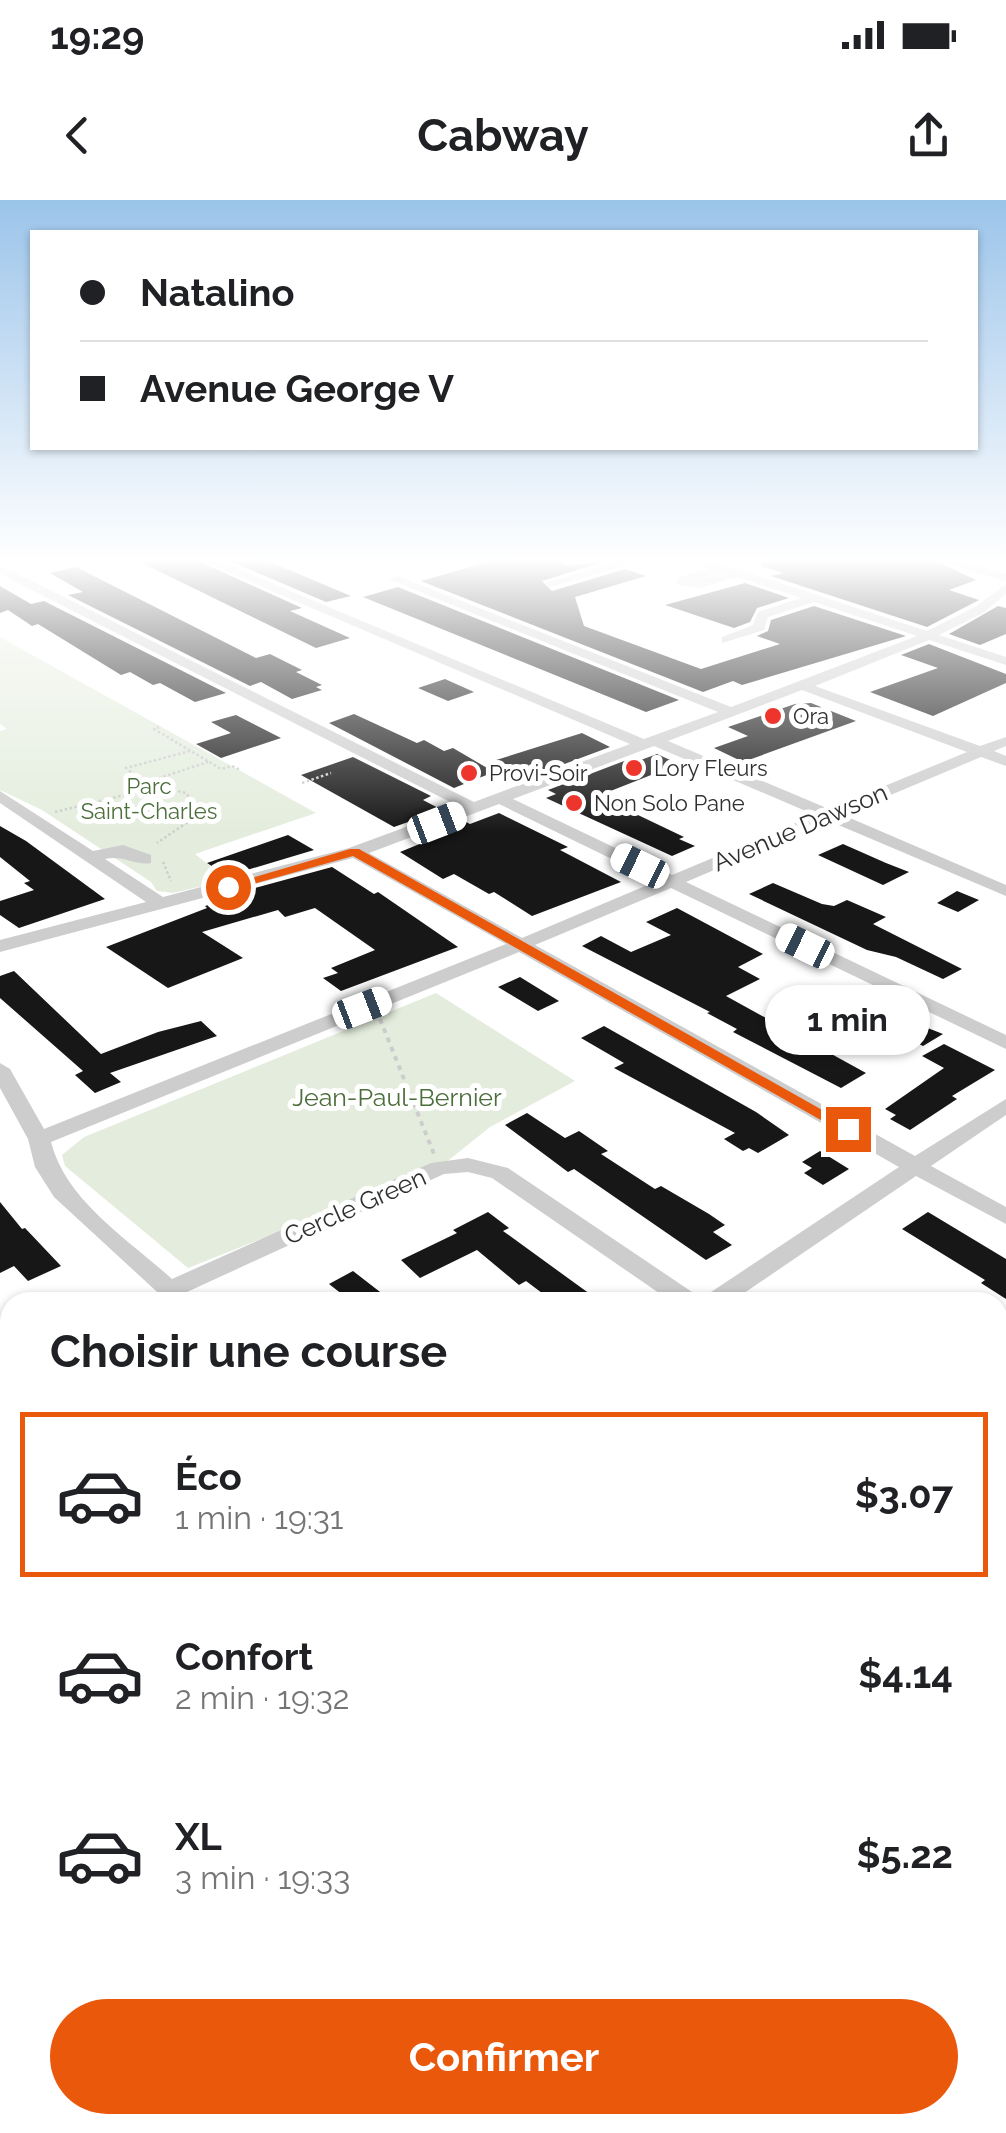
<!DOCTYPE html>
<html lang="fr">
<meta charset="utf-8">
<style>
body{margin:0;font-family:Raleway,sans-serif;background:#f2f2f2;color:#202124;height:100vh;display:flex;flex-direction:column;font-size:38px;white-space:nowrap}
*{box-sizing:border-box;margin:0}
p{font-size:32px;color:#757577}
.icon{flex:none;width:55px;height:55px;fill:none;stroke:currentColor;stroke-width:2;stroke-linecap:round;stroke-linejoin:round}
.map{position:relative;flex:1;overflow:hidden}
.panel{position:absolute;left:0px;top:1092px;width:1008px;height:842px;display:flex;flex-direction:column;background:#fff;border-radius:30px 30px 0 0;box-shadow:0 2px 8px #0004}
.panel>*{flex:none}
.banner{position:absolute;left:30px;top:30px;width:948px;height:220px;border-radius:0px;box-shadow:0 2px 8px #0004;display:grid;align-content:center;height:220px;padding:0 50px;background:#fff}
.end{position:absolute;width:45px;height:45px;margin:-22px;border:12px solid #ea580c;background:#fff;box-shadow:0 0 0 5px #fff}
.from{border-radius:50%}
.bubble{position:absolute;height:70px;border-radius:35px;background:#fff;box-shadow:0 2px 8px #0004;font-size:32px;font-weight:700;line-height:70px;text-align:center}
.car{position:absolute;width:30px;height:60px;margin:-30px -15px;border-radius:12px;box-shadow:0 0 8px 2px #0007;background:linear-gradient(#fff 24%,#345 0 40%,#fff 0 76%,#345 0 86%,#fff 0)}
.banner b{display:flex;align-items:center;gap:35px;height:95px;font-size:38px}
.banner b+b{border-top:2px solid #e0e0e0}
.banner i{width:25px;height:25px;background:#202124}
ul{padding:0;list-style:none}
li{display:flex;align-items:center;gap:30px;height:165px;margin:0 20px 15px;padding:0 30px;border:5px solid transparent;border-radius:0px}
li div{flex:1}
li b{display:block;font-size:38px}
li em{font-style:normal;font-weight:700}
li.active{border-color:#ea580c}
li>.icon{width:90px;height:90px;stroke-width:1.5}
h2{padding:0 50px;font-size:45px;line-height:120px}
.action{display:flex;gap:20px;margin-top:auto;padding:20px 50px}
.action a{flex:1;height:115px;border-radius:60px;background:#ea580c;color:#fff;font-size:40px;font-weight:700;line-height:115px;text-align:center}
.status{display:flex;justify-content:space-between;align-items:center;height:70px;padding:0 50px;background:#fff;direction:ltr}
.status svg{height:28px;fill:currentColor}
header{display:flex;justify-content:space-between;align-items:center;height:130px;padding:0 50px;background:#fff;font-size:45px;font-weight:700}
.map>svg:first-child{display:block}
</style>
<div class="status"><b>19:29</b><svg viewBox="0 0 49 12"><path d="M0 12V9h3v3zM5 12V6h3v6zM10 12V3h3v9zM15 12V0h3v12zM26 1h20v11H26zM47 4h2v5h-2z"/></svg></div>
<header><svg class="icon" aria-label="back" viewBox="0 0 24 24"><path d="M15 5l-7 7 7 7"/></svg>Cabway<svg class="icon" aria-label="share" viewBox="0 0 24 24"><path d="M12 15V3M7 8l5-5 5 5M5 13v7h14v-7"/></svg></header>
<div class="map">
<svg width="1006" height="1933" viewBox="0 0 1006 1933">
<rect width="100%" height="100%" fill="#fff"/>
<path fill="#e4eddd" d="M0,437L316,613L195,654L228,680L173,693L157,691L151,682L42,610L0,590V531L7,529L0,524Z
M436,793L575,881L490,927L439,968L188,1068L65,966L62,955L84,937Z"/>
<path fill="#171717" d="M138,361H198L302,408L290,411L350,438L316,448Z
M230,361H268L351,396L326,402Z
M491,361H556L567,365L603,362L542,381L552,391L625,369L646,376L575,397L584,426L701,469L780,444L757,436L768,431L771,420L814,406L906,436L742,485L733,481L703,492L421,381Z
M761,361H936L976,380L949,390L979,400L927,427L771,376L784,373L761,366Z
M76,367L256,458L270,454L302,470L296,472L322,485L316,487L322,490L292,499L261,482L250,486L68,395L83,392L50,373Z
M745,383L789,398L757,408L750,422L734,428L665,405Z
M0,386L31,404L44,401L226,493L195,502L160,483L153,485L130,472L121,475L38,424L32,426L8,410L0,413Z
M398,387L679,500L646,512L363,397Z
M998,406L1006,408V434L980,445L949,434Z
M929,444L1006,474V483L933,516L870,492L938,468L901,455Z
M445,479L474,492L448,501L418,488Z
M811,503L856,521L743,562L714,548L748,536L728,527L795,504Z
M354,514L417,543L424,540L444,551L453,548L494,572L454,588L329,523Z
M236,515L281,538L221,558L196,544L231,533L211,522Z
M582,533L610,547L527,578L493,561Z
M657,554L679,564L608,592L626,600L615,604L684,637L679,639L695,646L672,656L546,598L556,594L548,590L632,558L638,561Z
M353,557L431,596L423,600L442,610L394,627L301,575Z
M499,613L568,647L560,650L621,682L532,716L494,692L489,694L454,674L443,679L400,652L422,643L416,639L464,621L470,624Z
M0,626L26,641L105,699L19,728L0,715V701L34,690L24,683L30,681L0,657Z
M288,635L314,650L227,676L207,663Z
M843,644L886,663L909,672L883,685L818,655Z
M332,667L374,694L378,692L458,747L341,791L323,778L338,773L331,768L375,750L315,708L285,717L278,710L202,732L243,758L168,788L106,747L207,708L205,706L252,693L248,690Z
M773,683L822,704L834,706L847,700L886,717L873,724L962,769L943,779L896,757L867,750L749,694Z
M957,691L979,700L958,712L937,703Z
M677,708L763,754L738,767L760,779L726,796L866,873L841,888L733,832L737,829L707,813L710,812L582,746L601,736L631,752L671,735L646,722Z
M14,771L101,854L158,832L201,821L217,836L110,873L121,882L95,893L75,875L83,871L0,798V776Z
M520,777L559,801L538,811L498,787Z
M867,798L920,825L943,834L923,846L870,819L856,827L834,816Z
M604,826L756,912L789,935L758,953L749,948L743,951L724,939L735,933L614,868L624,863L581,838Z
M944,844L995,870L952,896L957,899L910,930L890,919L896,915L885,909L944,868L922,856Z
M527,913L565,938L579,931L608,951L601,954L655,989L661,986L709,1014L725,1025L713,1032L732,1045L706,1060L574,969L568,972L505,925Z
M820,951L849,969L823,985L804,973L812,968L802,962Z
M0,1002L22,1029L25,1028L61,1066L28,1081L14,1066L0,1073Z
M488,1012L509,1028L503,1031L601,1102H554L526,1081L519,1085L477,1050L420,1078L401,1060L457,1033L453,1030Z
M928,1012L1006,1059V1099L981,1083L985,1080L902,1029Z
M353,1071L393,1102H352L329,1084Z"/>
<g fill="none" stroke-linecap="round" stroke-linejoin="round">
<path stroke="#cdcdcd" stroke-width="2.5" stroke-dasharray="2.5 2.5" stroke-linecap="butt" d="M159,527L154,529L221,569L232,566L240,570
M190,551L126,568L144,583L208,562
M144,583L186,593L201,613L157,643
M302,583L331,573
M55,612L157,587
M163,662L171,681"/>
<path stroke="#cdcdcd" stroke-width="4" stroke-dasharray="5 5" stroke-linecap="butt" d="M380,819L434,954"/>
<path fill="#cdcdcd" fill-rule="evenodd" d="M202,361H219L644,539L718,512L388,379L398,376L731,507L917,436L814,402L768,417L764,430L722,443V437L753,425L758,412L801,398L738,377L699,388L677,384V378L709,368L694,361H713L927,431L975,407L1006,384V394L983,413L939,435L1006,457V465L929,440L815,486L980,546L1006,537V546L994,551L1006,556V566L981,557L843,615L1006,685V696L829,621L686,682L1006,835V849L671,688L535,745L915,956L1006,899V915L931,966L1006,1007V1024L916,976L731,1102H702L705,1096L899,967L519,752L51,942C66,1001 128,1039 172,1079L431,963L468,958L508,968L698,1096L701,1102H672L492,978L468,972L444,974L187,1092L195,1102H168L54,997L35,967L28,939L0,888V863L10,869L44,929L506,744L353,658L0,752V740L146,702L0,603V591L93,651L123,645L151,655V663C135,666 124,655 105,659L163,697L349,648L460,607L0,374V365L474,602L630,544ZM721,372L726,373L696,380ZM802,490L967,552L829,609L668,541ZM654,546L815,615L672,675L513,599ZM499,604L657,681L522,738L369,653Z
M619,361H640L551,387L545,383Z
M940,361H961L1006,374V382Z
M998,1308L1006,1310V1336L998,1334Z
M998,1833L1006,1836V1879L998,1876Z
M224,1925H264L261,1933H221Z"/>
</g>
<linearGradient id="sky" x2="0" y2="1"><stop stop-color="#9bc4ea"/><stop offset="0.57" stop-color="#fff"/><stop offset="1" stop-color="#fff" stop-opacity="0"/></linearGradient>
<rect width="1006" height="632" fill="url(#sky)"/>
<path fill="#ea580c" d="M350,649H359L856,929L842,932L353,656L228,691L221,687Z"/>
<g fill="#ed352c" stroke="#fff" stroke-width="4">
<circle cx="773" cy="516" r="10"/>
<circle cx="634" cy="568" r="10"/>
<circle cx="469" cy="573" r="10"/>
<circle cx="574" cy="603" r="10"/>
</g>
<g text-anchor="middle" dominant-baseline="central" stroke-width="10" stroke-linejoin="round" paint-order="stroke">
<g font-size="22" fill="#303030" stroke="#fff" text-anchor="start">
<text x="793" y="516">Ora</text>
<text x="654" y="568">Lory Fleurs</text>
<text x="489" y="573">Provi-Soir</text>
<text x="594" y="603">Non Solo Pane</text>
</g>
<g font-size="22" fill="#4c6e3b" stroke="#fff">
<text x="149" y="586">Parc<tspan x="149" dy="25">Saint-Charles</tspan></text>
</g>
<g font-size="25" fill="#303030" stroke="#fff">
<text transform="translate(800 627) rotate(-23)">Avenue Dawson</text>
<text transform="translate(355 1006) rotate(-24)">Cercle Green</text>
</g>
<g font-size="25" fill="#4c6e3b" stroke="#fff">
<text x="397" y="897">Jean-Paul-Bernier</text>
</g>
</g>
</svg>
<i class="end from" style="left:228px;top:687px"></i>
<i class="end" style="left:848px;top:929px"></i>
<div class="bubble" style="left:765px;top:785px;width:165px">1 min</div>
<i class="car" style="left:437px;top:623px;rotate:69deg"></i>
<i class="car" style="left:640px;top:666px;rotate:296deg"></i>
<i class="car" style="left:805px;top:746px;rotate:296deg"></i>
<i class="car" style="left:362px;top:808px;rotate:69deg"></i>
<div class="banner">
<b><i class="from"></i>Natalino</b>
<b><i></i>Avenue George V</b>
</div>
<section class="panel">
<h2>Choisir une course</h2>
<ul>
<li class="active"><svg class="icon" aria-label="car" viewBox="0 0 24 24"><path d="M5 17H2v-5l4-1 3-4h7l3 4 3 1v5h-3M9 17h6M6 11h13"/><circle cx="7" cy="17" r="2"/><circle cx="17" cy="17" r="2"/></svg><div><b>Éco</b><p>1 min · 19:31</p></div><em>$3.07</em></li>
<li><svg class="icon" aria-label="car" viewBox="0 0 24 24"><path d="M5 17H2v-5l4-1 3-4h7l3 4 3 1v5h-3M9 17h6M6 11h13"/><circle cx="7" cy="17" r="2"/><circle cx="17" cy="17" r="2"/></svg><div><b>Confort</b><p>2 min · 19:32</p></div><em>$4.14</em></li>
<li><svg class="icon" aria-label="car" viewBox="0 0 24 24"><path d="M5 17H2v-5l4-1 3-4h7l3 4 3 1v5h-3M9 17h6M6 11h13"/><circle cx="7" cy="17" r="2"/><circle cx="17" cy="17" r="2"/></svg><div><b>XL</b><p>3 min · 19:33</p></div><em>$5.22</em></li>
</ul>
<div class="action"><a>Confirmer</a></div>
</section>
</div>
